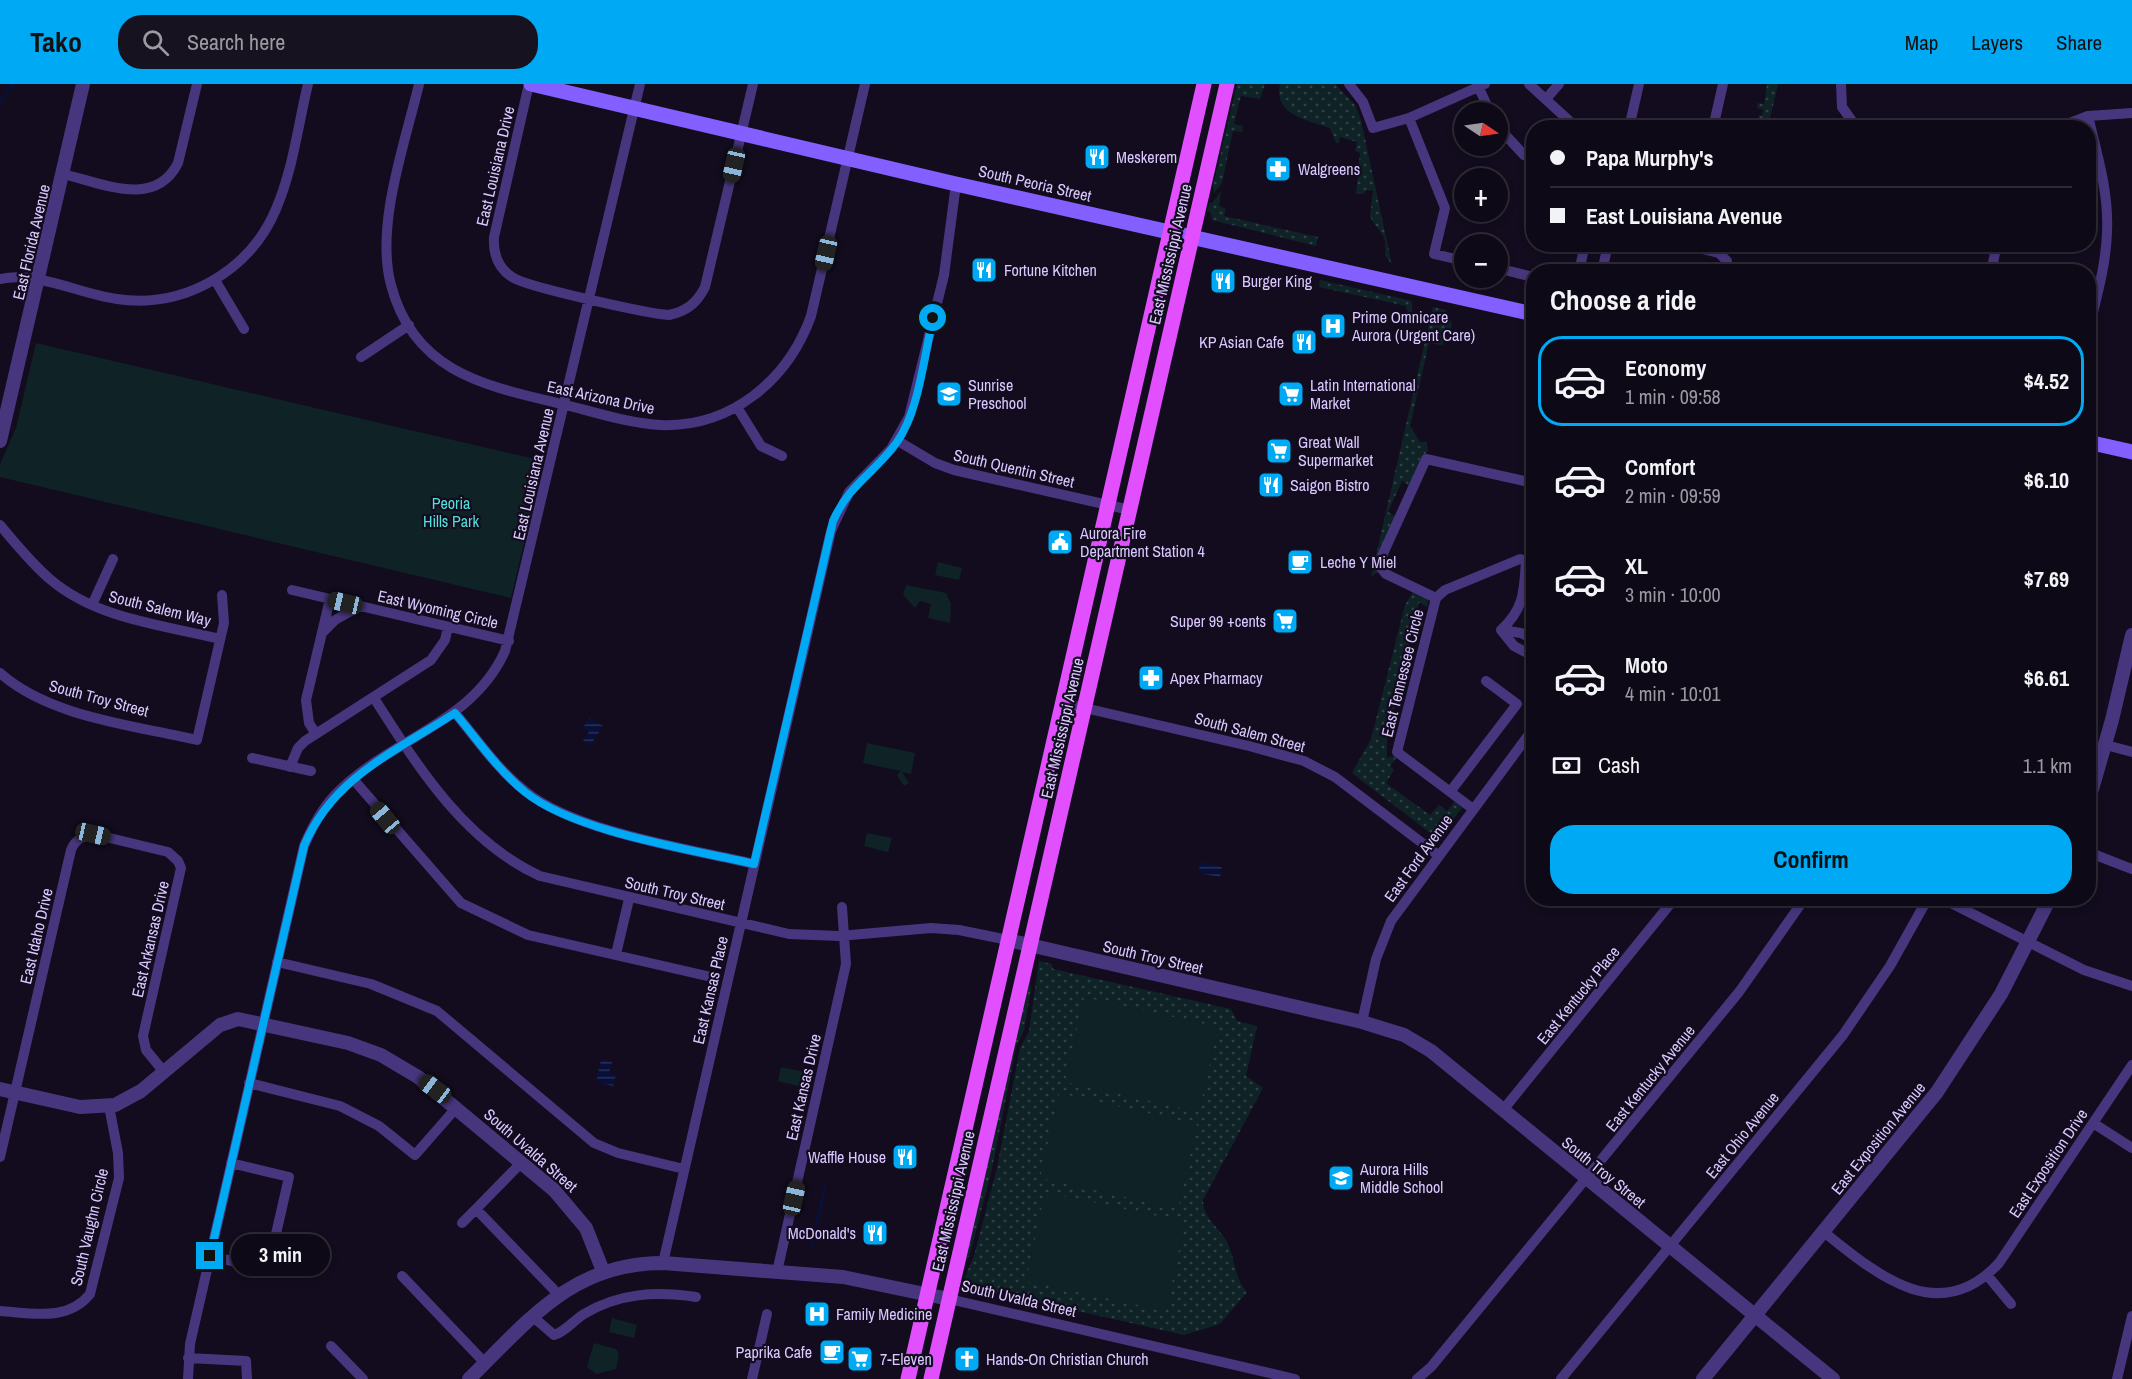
<!DOCTYPE html>
<meta charset="utf-8">
<style>
body{margin:0;font-family:"Archivo Narrow",sans-serif;background:#17121f;color:#f1f3f6;height:100vh;display:flex;flex-direction:column;font-size:22px;white-space:nowrap}
*{box-sizing:border-box;margin:0}
p{font-size:20px;color:#9b9aa1}
.icon{flex:none;width:33px;height:33px;fill:none;stroke:currentColor;stroke-width:2;stroke-linecap:round;stroke-linejoin:round}
.map{position:relative;flex:1;overflow:hidden}
.panel{position:absolute;left:1526px;top:180px;width:570px;height:642px;display:flex;flex-direction:column;background:#0e0916;border-radius:24px;box-shadow:0 3px 9px #0003,0 0 0 2px #2e2a35}
.panel>*{flex:none}
.hud{position:absolute;left:1526px;top:36px;width:570px;height:132px;border-radius:24px;box-shadow:0 3px 9px #0003,0 0 0 2px #2e2a35;display:grid;align-content:center;height:132px;padding:0 24px;background:#0e0916}
.needle{width:39px;rotate:103deg}
.controls{position:absolute;left:1454px;top:18px;display:grid;gap:12px}
.controls a{display:grid;place-items:center;width:54px;height:54px;border-radius:50%;background:#0e0916;box-shadow:0 3px 9px #0003,0 0 0 2px #2e2a35;font-size:30px}
.end{position:absolute;width:27px;height:27px;margin:-14px;border:8px solid #00a9f3;background:#111;box-shadow:0 0 0 3px #111}
.from{border-radius:50%}
.bubble{position:absolute;height:42px;border-radius:21px;background:#0e0916;box-shadow:0 3px 9px #0003,0 0 0 2px #2e2a35;font-size:20px;font-weight:700;line-height:42px;text-align:center}
.car{position:absolute;width:18px;height:36px;margin:-18px -9px;border-radius:8px;box-shadow:0 0 4px 2px #0007;background:linear-gradient(#222 24%,#8ab4d8 0 40%,#222 0 76%,#8ab4d8 0 86%,#222 0)}
.hud b{display:flex;align-items:center;gap:21px;height:57px;font-size:22px}
.hud b+b{border-top:2px solid #2e2a35}
.hud i{width:15px;height:15px;background:#f1f3f6}
ul{padding:0;list-style:none}
li{display:flex;align-items:center;gap:18px;height:90px;margin:0 12px 9px;padding:0 12px;border:3px solid transparent;border-radius:24px}
li div{flex:1}
li b{display:block;font-size:22px}
li em{font-style:normal;font-weight:700}
li.current{border-color:#00a9f3}
li>.icon{width:54px;height:54px;stroke-width:1.5}
h2{padding:0 24px;font-size:27px;line-height:72px}
.pay{display:flex;align-items:center;gap:15px;height:66px;padding:0 24px;font-size:22px}
.pay p{margin-inline-start:auto}
.cta{display:flex;gap:12px;margin-top:auto;padding:12px 24px}
.cta a{flex:1;height:69px;border-radius:24px;background:#00a9f3;color:#111;font-size:24px;font-weight:700;line-height:69px;text-align:center}
header{display:flex;align-items:center;gap:36px;box-sizing:border-box;height:84px;padding:0 30px;background:#00a9f3;color:#111}
header strong{font-size:28px}
nav{display:flex;gap:33px;margin-inline-start:auto;font-size:21px}
.search{width:420px;height:54px;background:#17121f;display:flex;align-items:center;gap:15px;box-sizing:border-box;padding:0 21px;border-radius:24px;color:#9b9aa1;font-size:22px}
.map>svg:first-child{display:block}
</style>
<header>
<strong>Tako</strong>
<div class="search"><svg class="icon" aria-label="search" viewBox="0 0 24 24"><circle cx="10" cy="10" r="6"/><path d="M15 15l6 6"/></svg>Search here</div>
<nav><a>Map</a><a>Layers</a><a>Share</a></nav>
</header>
<div class="map">
<svg width="2132" height="1295" viewBox="0 0 2132 1295">
<defs>
<pattern id="grass-dots" width="8" height="8" patternUnits="userSpaceOnUse" patternTransform="scale(1.5)"><rect width="8" height="8" fill="#0f2327"/><path d="M2 2h.1M6 6h.1" fill="none" stroke="#314147" stroke-width="1.8" stroke-linecap="round"/></pattern>
<pattern id="water-rules" width="6" height="5" patternUnits="userSpaceOnUse" patternTransform="scale(1.5)"><rect width="6" height="5" fill="#08103a"/><path d="M0 2.5h6" fill="none" stroke="#2b3158"/></pattern>
</defs>
<rect width="100%" height="100%" fill="#120c1e"/>
<path fill="url(#grass-dots)" d="M1237,0H1265L1260,15L1241,12L1234,40L1243,42L1242,48L1233,47L1222,99L1214,109L1213,102Z
M1280,0H1335L1355,21L1361,36L1392,181L1385,171C1388,148 1379,150 1370,133L1373,107L1366,106L1364,110H1356L1360,69L1355,67L1357,58L1340,53L1339,59H1336L1330,44C1308,36 1273,31 1280,0Z
M1767,0H1778L1768,43L1757,42L1759,31L1762,32L1763,26L1757,24L1758,19L1764,20Z
M1221,107L1219,122L1226,125L1224,132L1318,153L1316,162L1212,136L1210,127L1207,128L1209,119H1212Z
M1320,196L1412,217V230H1408L1406,222L1319,203Z
M1433,223L1446,226L1445,231H1440L1441,236L1452,238L1451,245H1447L1443,261L1429,259L1410,342L1420,358H1427L1428,367L1420,375L1409,401L1402,397L1388,428L1395,432L1377,474V488L1371,493Z
M1413,508L1429,513L1427,523L1419,518L1387,657V674L1395,671L1397,673L1390,682L1394,686L1386,699L1430,731L1439,721L1447,727L1455,717L1462,724L1441,751L1434,752L1352,689L1371,655L1405,521Z
M1039,877L1052,880L1053,885L1231,925L1237,937L1257,942L1246,992L1263,1004L1203,1116C1203,1133 1218,1143 1226,1156C1236,1174 1233,1193 1247,1208L1220,1240L1184,1251L993,1208L988,1210L985,1206L984,1210L964,1206L962,1200L974,1172L997,1084L1020,964L1029,947Z
M1030,895L1031,906L1024,946L1016,963L992,1085L970,1170L962,1186Z"/>
<path fill="#0f2327" d="M36,259L543,377L511,514L0,393V380L16,344Z
M938,478L962,484L959,496L935,491Z
M906,501L946,509L951,520L950,539L928,534L931,520L920,517L915,524L903,511Z
M867,659L915,669L911,690L902,688L909,699L904,702L897,691L901,687L863,679Z
M867,749L892,754L888,768L864,762Z
M1084,913L1218,943L1199,1028L1065,998Z
M781,983L805,988L802,1003L778,997Z
M1059,1009L1197,1040L1178,1125L1040,1094Z
M1045,1108L1185,1138L1166,1227L1026,1197Z
M612,1234L637,1241L634,1254L609,1248Z
M594,1259L616,1265L619,1270L616,1285L596,1290L587,1283Z"/>
<path fill="url(#water-rules)" d="M589,634L603,642L591,661L583,657L589,648L583,644Z
M1201,778L1222,783L1220,793L1198,789Z
M601,976L612,978L609,989L616,991L613,1002L596,998Z"/>
<g fill="none" stroke-linecap="round" stroke-linejoin="round">
<path stroke="#08103a" stroke-width="3" d="M0,18L13,0
M811,1164L825,1103"/>
<path stroke="#47367d" stroke-width="10" d="M419,0C405,60 375,141 391,201C414,289 486,302 562,320C594,328 627,339 660,341C731,344 788,296 811,232L865,0
M529,0L494,153C493,169 498,184 512,193C526,203 650,230 669,231C687,227 697,219 705,203L753,0
M1349,0L1363,18L1373,44L1409,34L1485,0
M1529,0L1577,44
M1841,0L1842,23L1857,44
M1479,4L1490,28
M1546,15L1559,0
M2088,32C2097,70 2109,109 2107,148C2106,182 2096,215 2088,249
M1409,34L1445,124L1434,170L1464,177
M1497,42L1524,71L1533,73
M1629,44L1639,0
M1713,44L1723,0
M2057,44L2088,32L2132,29
M63,90C102,99 155,125 178,79L197,0
M1682,160L1719,169L1727,177V188
M1497,184L1533,193
M1579,188L1585,160
M1602,188L1608,160
M1991,188L1997,160
M0,195C37,187 80,210 117,215C184,225 250,187 276,125C293,86 298,41 308,0
M215,196L244,245
M361,273L409,241
M737,323L761,362L782,372
M898,357L935,379L954,386L1130,426
M0,441C16,460 32,480 51,496C97,535 163,541 220,555
M292,506L509,557
M1436,514L1386,490L1381,484L1382,472L1426,375L1533,399
M92,521L113,475
M1501,546C1525,524 1524,506 1526,476
M1501,546L1514,562L1533,572
M1501,546L1521,549L1533,555
M323,548L335,536L360,522
M0,589C49,633 133,641 197,656L224,539L222,511
M374,614C418,683 464,757 540,792L789,850L839,852L931,844L959,846L1008,856
M1063,619L1249,662L1304,677L1335,693L1438,771
M455,629C477,655 498,686 525,707C575,748 690,765 754,780
M316,650L309,639L306,616L330,515
M2106,661L2132,668
M252,674L311,687
M290,683L298,664L305,657L431,576L445,556L448,543
M353,695L461,819L528,851L707,892
M1450,708L1517,620L1486,597
M1473,725L1397,668L1436,514L1445,506L1520,475L1533,478
M2088,768L2132,785
M1941,814L2084,886L2132,902
M616,870L629,815
M277,878L371,900L437,927L594,1059L618,1069L684,1085
M1362,938L1376,875L1391,837L1533,645
M249,999L340,1022L379,1042L415,1071L457,1023
M1503,1026L1675,814
M2093,1039L2132,1064
M0,1073L71,766C75,756 82,752 93,750L168,768L178,777L181,784L143,952L146,966L164,988
M522,1078L476,1125L558,1210
M462,1139L476,1125
M1824,1148C1876,1190 1939,1244 1999,1179L2132,981
M210,1172L268,1185L289,1093L231,1079
M663,1179L831,447L849,408L891,365L909,333L944,191L956,100
M777,1188L846,880L842,823
M1987,1191L2011,1220
M402,1192L485,1279
M949,1215L1295,1295
M0,1227C31,1229 68,1238 90,1210L119,1094L118,1069L109,1022
M532,1232L554,1251C565,1248 574,1236 584,1230C619,1209 656,1207 696,1213
M331,1262L363,1295
M188,1274L246,1277L247,1295
M188,1295L190,1260L304,762C312,743 321,726 335,711C388,655 472,641 505,567L640,0
M752,1295L767,1230
M1417,1295L1431,1283L1739,908L1805,814
M1561,1295L1843,951L1890,882L1928,814
M2117,1295L2132,1232"/>
<path stroke="#47367d" stroke-width="14" d="M0,357L83,0
M2088,719L2112,636L2132,551
M1008,856L1362,938L1404,951L1431,967L1833,1295
M0,1005L80,1023L115,1021L141,1007L220,941L238,935L348,959L381,971L418,993L554,1106L586,1144L603,1187
M469,1295C529,1236 572,1179 663,1179L843,1193L949,1215
M1703,1295L1937,1008L2001,910L2050,814"/>
<path stroke="#845fff" stroke-width="15" d="M531,0L956,100L1533,230
M2088,358L2132,368"/>
<path stroke="#e14fff" stroke-width="15" d="M908,1295L1204,0
M931,1295L1227,0"/>
</g>
<g fill="none" stroke-linecap="round" stroke-linejoin="round">
<path stroke="#00a9f3" stroke-width="8" d="M210,1172L304,762C332,694 396,667 455,629C477,655 498,686 525,708C575,748 690,765 754,780L833,437C850,399 875,389 897,358C919,327 924,272 933,234"/>
</g>
<defs>
<g id="restaurant-square" transform="scale(1.35)"><rect x="-9" y="-9" width="18" height="18" rx="4" fill="#00a9f3" stroke="#120c1e"/><path d="M-5-6h1v4h1v-4h1v4h1v-4h1v5L-1.5 .5V6h-2V.5L-5-1ZM5-6V6H3V1.5H1.5Q1.5-4 5-6Z" fill="#fff"/></g>
<g id="pharmacy-square" transform="scale(1.35)"><rect x="-9" y="-9" width="18" height="18" rx="4" fill="#00a9f3" stroke="#120c1e"/><path d="M-2-6h4v4h4v4h-4v4h-4v-4h-4v-4h4Z" fill="#fff"/></g>
<g id="hospital-square" transform="scale(1.35)"><rect x="-9" y="-9" width="18" height="18" rx="4" fill="#00a9f3" stroke="#120c1e"/><path d="M-5-5h3v3.5h4V-5h3V5h-3V1.5h-4V5h-3Z" fill="#fff"/></g>
<g id="school-square" transform="scale(1.35)"><rect x="-9" y="-9" width="18" height="18" rx="4" fill="#00a9f3" stroke="#120c1e"/><path d="M0-5L7-2L0 1L-7-2ZM-4 1L0 2.5L4 1V4Q0 6-4 4Z" fill="#fff"/></g>
<g id="supermarket-square" transform="scale(1.35)"><rect x="-9" y="-9" width="18" height="18" rx="4" fill="#00a9f3" stroke="#120c1e"/><path d="M-6-5.5h2.5l.6 2H6L4.5 2H-2.5L-4.4-4H-6ZM-1.5 3.2a1.3 1.3 0 1 0 .1 0ZM3 3.2a1.3 1.3 0 1 0 .1 0Z" fill="#fff"/></g>
<g id="civic-square" transform="scale(1.35)"><rect x="-9" y="-9" width="18" height="18" rx="4" fill="#00a9f3" stroke="#120c1e"/><path d="M-.6-6.5H3V-4.5H.6V-3L4-1V1h2V6H-6V1h2V-1L-.6-3ZM-1.2 2.5V6h2.4V2.5Z" fill="#fff"/></g>
<g id="cafe-square" transform="scale(1.35)"><rect x="-9" y="-9" width="18" height="18" rx="4" fill="#00a9f3" stroke="#120c1e"/><path d="M-5.5-4.5H6V0H3Q3 3.5 0 3.5H-2.5Q-5.5 3.5-5.5 0ZM3-3.2v2h1.7v-2ZM-6 4.5H4V6H-6Z" fill="#fff"/></g>
<g id="church-square" transform="scale(1.35)"><rect x="-9" y="-9" width="18" height="18" rx="4" fill="#00a9f3" stroke="#120c1e"/><path d="M-1.2-6h2.4v3.5h3.3v2.4h-3.3V6h-2.4V-.1h-3.3v-2.4h3.3Z" fill="#fff"/></g>
</defs>
<g fill-rule="evenodd">
<use href="#restaurant-square" x="1097" y="73"/>
<use href="#pharmacy-square" x="1278" y="85"/>
<use href="#restaurant-square" x="984" y="186"/>
<use href="#restaurant-square" x="1223" y="197"/>
<use href="#hospital-square" x="1333" y="242"/>
<use href="#restaurant-square" x="1304" y="258"/>
<use href="#school-square" x="949" y="310"/>
<use href="#supermarket-square" x="1291" y="310"/>
<use href="#supermarket-square" x="1279" y="367"/>
<use href="#restaurant-square" x="1271" y="401"/>
<use href="#civic-square" x="1060" y="458"/>
<use href="#cafe-square" x="1300" y="478"/>
<use href="#supermarket-square" x="1285" y="537"/>
<use href="#pharmacy-square" x="1151" y="594"/>
<use href="#restaurant-square" x="905" y="1073"/>
<use href="#school-square" x="1341" y="1094"/>
<use href="#restaurant-square" x="875" y="1149"/>
<use href="#hospital-square" x="817" y="1230"/>
<use href="#cafe-square" x="832" y="1268"/>
<use href="#supermarket-square" x="860" y="1275"/>
<use href="#church-square" x="967" y="1275"/>
</g>
<g text-anchor="middle" dominant-baseline="central" stroke-width="4.5" stroke-linejoin="round" paint-order="stroke">
<g font-size="16" fill="#dac8ff" stroke="#120c1e" text-anchor="start">
<text x="1116" y="73">Meskerem</text>
<text x="1298" y="85">Walgreens</text>
<text x="1004" y="186">Fortune Kitchen</text>
<text x="1242" y="197">Burger King</text>
<text x="1352" y="233">Prime Omnicare<tspan x="1352" dy="18">Aurora (Urgent Care)</tspan></text>
<text x="1284" y="258" text-anchor="end">KP Asian Cafe</text>
<text x="968" y="301">Sunrise<tspan x="968" dy="18">Preschool</tspan></text>
<text x="1310" y="301">Latin International<tspan x="1310" dy="18">Market</tspan></text>
<text x="1298" y="358">Great Wall<tspan x="1298" dy="18">Supermarket</tspan></text>
<text x="1290" y="401">Saigon Bistro</text>
<text x="1080" y="449">Aurora Fire<tspan x="1080" dy="18">Department Station 4</tspan></text>
<text x="1320" y="478">Leche Y Miel</text>
<text x="1266" y="537" text-anchor="end">Super 99 +cents</text>
<text x="1170" y="594">Apex Pharmacy</text>
<text x="886" y="1073" text-anchor="end">Waffle House</text>
<text x="1360" y="1085">Aurora Hills<tspan x="1360" dy="18">Middle School</tspan></text>
<text x="856" y="1149" text-anchor="end">McDonald's</text>
<text x="836" y="1230">Family Medicine</text>
<text x="812" y="1268" text-anchor="end">Paprika Cafe</text>
<text x="880" y="1275">7-Eleven</text>
<text x="986" y="1275">Hands-On Christian Church</text>
</g>
<g font-size="16" fill="#dac8ff" stroke="#120c1e">
<text transform="translate(495 82) rotate(-77)">East Louisiana Drive</text>
<text transform="translate(1035 99) rotate(13)">South Peoria Street</text>
<text transform="translate(31 158) rotate(-77)">East Florida Avenue</text>
<text transform="translate(1170 170) rotate(-77)">East Mississippi Avenue</text>
<text transform="translate(601 313) rotate(12)">East Arizona Drive</text>
<text transform="translate(1014 384) rotate(13)">South Quentin Street</text>
<text transform="translate(533 390) rotate(-77)">East Louisiana Avenue</text>
<text transform="translate(160 524) rotate(14)">South Salem Way</text>
<text transform="translate(438 525) rotate(13)">East Wyoming Circle</text>
<text transform="translate(1402 589) rotate(-76)">East Tennessee Circle</text>
<text transform="translate(99 614) rotate(15)">South Troy Street</text>
<text transform="translate(1062 644) rotate(-77)">East Mississippi Avenue</text>
<text transform="translate(1250 648) rotate(15)">South Salem Street</text>
<text transform="translate(1418 774) rotate(-54)">East Ford Avenue</text>
<text transform="translate(675 809) rotate(13)">South Troy Street</text>
<text transform="translate(36 852) rotate(-77)">East Idaho Drive</text>
<text transform="translate(150 855) rotate(-77)">East Arkansas Drive</text>
<text transform="translate(1153 873) rotate(13)">South Troy Street</text>
<text transform="translate(710 906) rotate(-77)">East Kansas Place</text>
<text transform="translate(1578 911) rotate(-51)">East Kentucky Place</text>
<text transform="translate(1650 994) rotate(-51)">East Kentucky Avenue</text>
<text transform="translate(803 1003) rotate(-77)">East Kansas Drive</text>
<text transform="translate(1742 1051) rotate(-51)">East Ohio Avenue</text>
<text transform="translate(1878 1054) rotate(-51)">East Exposition Avenue</text>
<text transform="translate(531 1066) rotate(41)">South Uvalda Street</text>
<text transform="translate(2048 1079) rotate(-56)">East Exposition Drive</text>
<text transform="translate(1604 1088) rotate(39)">South Troy Street</text>
<text transform="translate(953 1117) rotate(-77)">East Mississippi Avenue</text>
<text transform="translate(89 1143) rotate(-77)">South Vaughn Circle</text>
<text transform="translate(1019 1214) rotate(13)">South Uvalda Street</text>
</g>
<g font-size="16" fill="#54dfd9" stroke="#120c1e">
<text x="451" y="419">Peoria<tspan x="451" dy="18">Hills Park</tspan></text>
</g>
</g>
</svg>
<div class="controls">
<a><svg class="needle" viewBox="-14 -14 28 28"><path d="M0-13l5 13h-10z" fill="#e53935"/><path d="M0 13l5-13h-10z" fill="#9b9aa1"/></svg></a>
<a>+</a>
<a>−</a>
</div>
<i class="end from" style="left:933px;top:234px"></i>
<i class="end" style="left:210px;top:1172px"></i>
<div class="bubble" style="left:231px;top:1150px;width:99px">3 min</div>
<i class="car" style="left:734px;top:81px;rotate:193deg"></i>
<i class="car" style="left:826px;top:169px;rotate:193deg"></i>
<i class="car" style="left:345px;top:519px;rotate:283deg"></i>
<i class="car" style="left:385px;top:734px;rotate:320deg"></i>
<i class="car" style="left:93px;top:750px;rotate:103deg"></i>
<i class="car" style="left:435px;top:1005px;rotate:307deg"></i>
<i class="car" style="left:794px;top:1114px;rotate:13deg"></i>
<div class="hud">
<b><i class="from"></i>Papa Murphy's</b>
<b><i></i>East Louisiana Avenue</b>
</div>
<section class="panel">
<h2>Choose a ride</h2>
<ul>
<li class="current"><svg class="icon" aria-label="car" viewBox="0 0 24 24"><path d="M5 17H2v-5l4-1 3-4h7l3 4 3 1v5h-3M9 17h6M6 11h13"/><circle cx="7" cy="17" r="2"/><circle cx="17" cy="17" r="2"/></svg><div><b>Economy</b><p>1 min · 09:58</p></div><em>$4.52</em></li>
<li><svg class="icon" aria-label="car" viewBox="0 0 24 24"><path d="M5 17H2v-5l4-1 3-4h7l3 4 3 1v5h-3M9 17h6M6 11h13"/><circle cx="7" cy="17" r="2"/><circle cx="17" cy="17" r="2"/></svg><div><b>Comfort</b><p>2 min · 09:59</p></div><em>$6.10</em></li>
<li><svg class="icon" aria-label="car" viewBox="0 0 24 24"><path d="M5 17H2v-5l4-1 3-4h7l3 4 3 1v5h-3M9 17h6M6 11h13"/><circle cx="7" cy="17" r="2"/><circle cx="17" cy="17" r="2"/></svg><div><b>XL</b><p>3 min · 10:00</p></div><em>$7.69</em></li>
<li><svg class="icon" aria-label="car" viewBox="0 0 24 24"><path d="M5 17H2v-5l4-1 3-4h7l3 4 3 1v5h-3M9 17h6M6 11h13"/><circle cx="7" cy="17" r="2"/><circle cx="17" cy="17" r="2"/></svg><div><b>Moto</b><p>4 min · 10:01</p></div><em>$6.61</em></li>
</ul>
<div class="pay"><svg class="icon" aria-label="cash" viewBox="0 0 24 24"><path d="M3 7h18v10H3z"/><circle cx="12" cy="12" r="2"/></svg>Cash<p>1.1 km</p></div>
<div class="cta"><a>Confirm</a></div>
</section>
</div>
